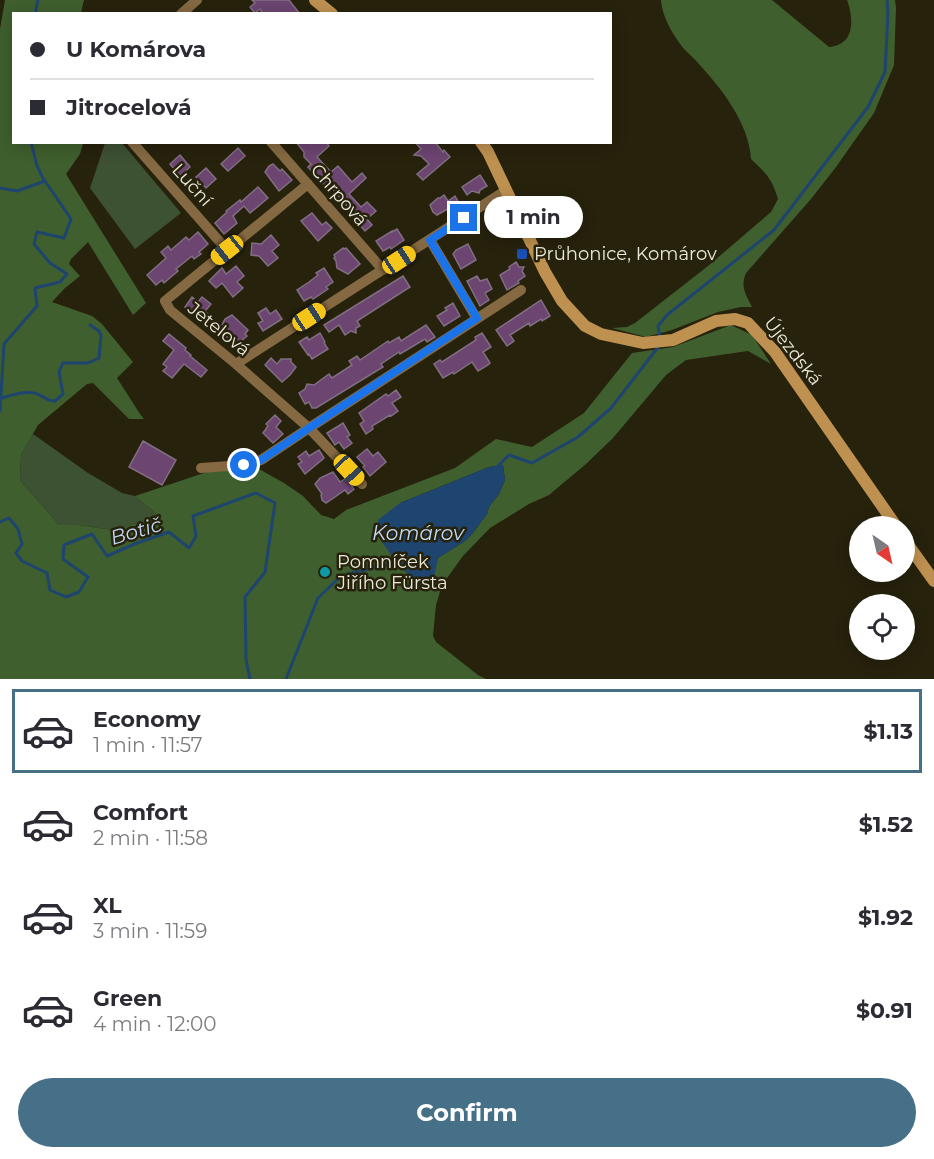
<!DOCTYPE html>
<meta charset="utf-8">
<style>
body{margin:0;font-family:Montserrat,sans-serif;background:#f2f2f3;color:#2b2b33;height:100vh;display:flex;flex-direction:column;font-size:22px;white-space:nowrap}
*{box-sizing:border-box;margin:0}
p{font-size:20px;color:#7c7c81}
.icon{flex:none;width:33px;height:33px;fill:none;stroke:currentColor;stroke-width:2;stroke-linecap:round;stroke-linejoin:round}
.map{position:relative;height:679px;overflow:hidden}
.details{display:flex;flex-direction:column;background:#fff;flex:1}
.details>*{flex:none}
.top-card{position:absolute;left:12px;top:12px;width:600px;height:132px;border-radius:0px;box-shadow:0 3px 15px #0003;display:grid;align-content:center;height:132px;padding:0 18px;background:#fff}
.needle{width:39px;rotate:146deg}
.fabs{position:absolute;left:849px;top:516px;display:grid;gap:12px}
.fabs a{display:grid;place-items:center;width:66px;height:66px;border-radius:50%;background:#fff;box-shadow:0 3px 15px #0003;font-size:30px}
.end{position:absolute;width:27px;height:27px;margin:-14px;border:8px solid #1a73e8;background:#fff;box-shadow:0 0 0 3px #fff}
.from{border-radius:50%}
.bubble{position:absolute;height:42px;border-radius:21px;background:#fff;box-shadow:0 3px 15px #0003;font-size:20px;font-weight:700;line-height:42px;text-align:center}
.car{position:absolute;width:18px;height:36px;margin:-18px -9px;border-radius:8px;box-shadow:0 0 4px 2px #0007;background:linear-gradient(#f5c518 24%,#345 0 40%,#f5c518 0 76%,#345 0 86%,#f5c518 0)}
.top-card b{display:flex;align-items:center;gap:21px;height:57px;font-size:22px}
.top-card b+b{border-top:2px solid #e1e1e2}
.top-card i{width:15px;height:15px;background:#2b2b33}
ul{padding:10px 0 0;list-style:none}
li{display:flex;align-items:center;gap:18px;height:84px;margin:0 12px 9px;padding:0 6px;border:3px solid transparent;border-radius:0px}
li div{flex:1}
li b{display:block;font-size:22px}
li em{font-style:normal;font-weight:700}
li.current{border-color:#457088}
li>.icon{width:54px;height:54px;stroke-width:1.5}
.cta{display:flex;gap:12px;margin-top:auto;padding:12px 18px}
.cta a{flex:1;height:69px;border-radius:36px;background:#457088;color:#fff;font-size:24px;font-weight:700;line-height:69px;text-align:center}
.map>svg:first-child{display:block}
</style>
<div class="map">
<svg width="934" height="679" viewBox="0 0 934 679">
<rect width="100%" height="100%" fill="#27220c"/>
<path fill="#3d5133" d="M105,143H122L181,213L135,249L90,188Z
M33,434L88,473L122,493L135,496L160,517L113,530L79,525H59L20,480L21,455Z"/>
<path fill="#3f5f2e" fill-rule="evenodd" d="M5,0H84L81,13L14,14V142L83,143L80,154L66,174L146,303L133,315L88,242L71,259L69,264L80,276L65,288L52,302L92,316L102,324L133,362L117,378L140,414L144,419H129L93,383L87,384L38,425L21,455L20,480L59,525H79L113,530L160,517L135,496L207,472L259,469L284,483L303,496L321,515L334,519L346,510L455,468L496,439L532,447L584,413L632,353L673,347L731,325L752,335L771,364L748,351L686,360L666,375L613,438L586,464L549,495L529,504L490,528L463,556L442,585L436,605L433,636L436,642L478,675L486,679H0V29ZM503,465L505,480L499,494L489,507L487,514L472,534L465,541L438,558L400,503L489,467Z
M661,0H772L829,47C855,45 854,19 847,0H895L896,8L894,65L874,113L836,167L811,199L746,273C740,287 746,295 752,307H741L718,312L672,330L646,337L612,328L627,327L635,323L708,266L771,212L778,199C772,179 767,174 751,159C749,123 721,88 698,63C694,58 689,54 685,50C674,37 662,17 661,0Z"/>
<path fill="#1e456f" d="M503,465L505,480L499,494L489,507L487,514L472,534L465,541L438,558L434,577L419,585L396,562L382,542L378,520L400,503L489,467Z"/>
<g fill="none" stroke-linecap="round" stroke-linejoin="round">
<path stroke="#1e456f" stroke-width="3" d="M35,14L38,0
M31,142L37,166L44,180
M0,188L17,191L45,181L71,219L64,238L37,232L34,244L50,263L67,274L60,282L35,288L37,306L4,344L0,411
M660,337L658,326L667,315L774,230L868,107L885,72L888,13L887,0
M2,398C11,395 28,390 37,394C45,396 45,401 55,401L63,394L59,372L63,363H88L99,358L101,336L99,331L90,325
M498,466L509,455L532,463L578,437L611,408L659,346
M0,522L9,518L18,529L22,544L16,553L22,561L47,573L50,590L66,597L79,592L88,577L63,559L64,545L92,534L107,556L137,543L169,532L189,548L196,536L193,516L256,493L275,503L265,572L245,597L246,659L250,679
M286,679L318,598L341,576L396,562"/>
</g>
<path fill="#6c4571" stroke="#806f83" stroke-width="1.5" d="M252,0H289L300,14H263L260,9L255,13L250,7L255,3Z
M296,142H326L329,146L317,157L331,172L338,166L352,182L362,173L366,178L349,194L361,207L367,202L376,211L367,219L372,225L365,231L345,209L348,207L332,188L330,191L327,188L308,167L311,164L304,157V152Z
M415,142H435L443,152L444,150L450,157L423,180L417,174L429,164L421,156L414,155L421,149Z
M238,148L245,156L228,171L221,164Z
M180,155L190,167L180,176L170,164Z
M273,164L280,171L282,169L292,180L279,191L265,172L269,166Z
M206,168L216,179L206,188L196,177Z
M480,175L487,186L480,190L479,193L472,191L467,195L462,187Z
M258,187L268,198L250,213L244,206L233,216L237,223L224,234L215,223L227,212L226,211L231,207L240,200L241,202Z
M444,195L448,201L455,196L460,205L453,210L451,207L437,215L433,212L430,205L438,198H440Z
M312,213L322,225L326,222L332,228L318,241L301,221Z
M397,229L404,240L391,249L390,247L383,251L376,241L392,231V232Z
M198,232L208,244L199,252L201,254L194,259L192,256L176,269L178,271L164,283L162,280L156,285L147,275L166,258L161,252L168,246L171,250L186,237L189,240Z
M271,235L279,245L272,251L278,258L268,266L259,256L251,255L252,243L261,244Z
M468,244L476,260L461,269L453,254L456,250Z
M343,248L344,249L346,248L360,264L348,274L337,268L336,261L334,258L335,257L334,255Z
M516,262L519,267H524L522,271L525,276L518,281L519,283L507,290L500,275L510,269L509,267Z
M236,266L244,276L237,282L243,288L233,297L222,283L216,288L209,281L222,268L226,274Z
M324,268L333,282L326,287L328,289L313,299L311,297L304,301L297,290L309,282L318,275L316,273Z
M403,276L410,287L357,321L360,326L356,328V333L351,331L345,335L339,325L329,332L324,325Z
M477,276L480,281L487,279L492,289L485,293L489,300L480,306L467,281Z
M192,297L198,302L202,297L211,304L205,311L210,316L205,323L185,307Z
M541,300L550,316L542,321L541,319L530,326L529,323L510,335L514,341L507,346L496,330Z
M453,303L460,316L444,326L437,316L447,310L445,308Z
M266,308L270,314L276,310L282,319L263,331L258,323L263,321L258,313Z
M232,315L248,330L245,334L247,336L234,347L220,334L219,330L225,319Z
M426,325L435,337L427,342L425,339L400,354L399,352L381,364L383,367L316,408H312L309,402L305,404L299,393L305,389L307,384L314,385L329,374L332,378L352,365L349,361L357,356L360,360L388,341L389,343L399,337L401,341Z
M320,333L325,342L324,343L328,349L312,359L309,354L308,355L299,342L307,337L309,340Z
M482,333L491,347L483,352L490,363L488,365L478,371L472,362L454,374L453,372L443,378L434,364L440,360L442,362L476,340L475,337Z
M169,334L186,348L185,350L191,355L190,356L207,370L201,377L184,364L172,378L163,371L167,367L163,364L174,350L163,341Z
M271,358L277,364L281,359H291V362L296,367L290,375L282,382L265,365Z
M396,390L401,397L392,403L398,411L391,416L390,415L372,426L373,429L366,434L360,424L364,421L359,413L386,394L388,396Z
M275,415L281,421L276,427L283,434L273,443L263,433L268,426L266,424Z
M343,423L350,435L347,437L352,443L344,449L339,442L335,445L327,433Z
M143,441L176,460L162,485L129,467Z
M367,449L373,456L378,452L386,462L370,476L363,467L365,466L357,457Z
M319,450L324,458L305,474L298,464L302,462L298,457L306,451L309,456Z
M333,472L340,482L346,478L354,489L348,494L345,490L326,503L322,500L321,495L322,494L315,484L320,478Z"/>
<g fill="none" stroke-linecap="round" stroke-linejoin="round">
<path stroke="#856942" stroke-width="10" d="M181,14L197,0
M132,142L227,250
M271,142L383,270
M308,184L165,301L170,310L236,364L309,428L362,484
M430,240L477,319
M236,364L505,191
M201,468L244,465L261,460L309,428L521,290"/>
<path stroke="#be9151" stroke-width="12" d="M315,0L332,14
M481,142L488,152L545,272L562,301L585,326L601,334L643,343L673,340L716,321L735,319L748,323L775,352L896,526
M904,539L934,581"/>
</g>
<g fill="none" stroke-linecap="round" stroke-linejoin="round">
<path stroke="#1a73e8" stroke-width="8" d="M244,465L255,463L261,460L309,428L477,318L430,240L464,218"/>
</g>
<rect fill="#1a4fb4" stroke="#27220c" stroke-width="2" x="516" y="248" width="12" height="12" rx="3"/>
<circle fill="#0f9aa8" stroke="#27220c" stroke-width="2" cx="325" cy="572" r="6"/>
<g text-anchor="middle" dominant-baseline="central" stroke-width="5" stroke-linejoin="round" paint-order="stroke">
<g font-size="18" fill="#ebe8da" stroke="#27220c">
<text transform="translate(192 185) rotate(48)">Luční</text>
<text transform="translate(339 195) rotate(49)">Chrpová</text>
<text transform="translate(219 329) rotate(39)">Jetelová</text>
<text transform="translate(793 351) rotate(52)">Újezdská</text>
</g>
<g font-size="18" fill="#ebe8da" stroke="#27220c" text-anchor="start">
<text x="534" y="254">Průhonice, Komárov</text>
<text x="337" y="562">Pomníček<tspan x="337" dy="21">Jiřího Fürsta</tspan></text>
</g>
<g font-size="20" font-style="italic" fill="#c0d8f3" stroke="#27220c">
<text transform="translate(136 531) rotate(-16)">Botič</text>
<text x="418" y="533">Komárov</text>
</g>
</g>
</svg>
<div class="fabs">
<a><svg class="needle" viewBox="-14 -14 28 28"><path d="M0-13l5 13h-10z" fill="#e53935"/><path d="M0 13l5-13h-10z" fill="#7c7c81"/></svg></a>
<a><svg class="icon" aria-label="locate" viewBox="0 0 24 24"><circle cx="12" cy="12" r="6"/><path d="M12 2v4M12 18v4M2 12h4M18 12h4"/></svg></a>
</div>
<i class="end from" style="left:244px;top:465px"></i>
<i class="end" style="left:464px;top:218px"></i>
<div class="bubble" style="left:484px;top:196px;width:99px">1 min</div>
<i class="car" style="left:227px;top:250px;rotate:231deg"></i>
<i class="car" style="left:399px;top:260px;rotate:57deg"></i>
<i class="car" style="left:309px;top:317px;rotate:57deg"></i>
<i class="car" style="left:349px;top:470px;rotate:137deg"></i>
<div class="top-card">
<b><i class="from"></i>U Komárova</b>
<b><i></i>Jitrocelová</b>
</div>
</div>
<section class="details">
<ul>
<li class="current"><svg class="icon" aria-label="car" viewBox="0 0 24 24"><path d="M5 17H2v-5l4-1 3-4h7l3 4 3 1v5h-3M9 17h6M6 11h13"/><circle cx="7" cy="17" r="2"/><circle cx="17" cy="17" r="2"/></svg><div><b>Economy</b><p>1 min · 11:57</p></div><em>$1.13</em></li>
<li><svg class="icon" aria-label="car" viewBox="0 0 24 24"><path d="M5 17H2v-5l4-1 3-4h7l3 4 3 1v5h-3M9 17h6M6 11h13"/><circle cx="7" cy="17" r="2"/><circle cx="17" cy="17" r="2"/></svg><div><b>Comfort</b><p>2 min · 11:58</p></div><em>$1.52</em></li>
<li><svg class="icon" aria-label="car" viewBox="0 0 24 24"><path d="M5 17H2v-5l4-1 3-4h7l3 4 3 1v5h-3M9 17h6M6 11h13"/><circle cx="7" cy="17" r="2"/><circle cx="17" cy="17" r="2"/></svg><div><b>XL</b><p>3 min · 11:59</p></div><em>$1.92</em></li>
<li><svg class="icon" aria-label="car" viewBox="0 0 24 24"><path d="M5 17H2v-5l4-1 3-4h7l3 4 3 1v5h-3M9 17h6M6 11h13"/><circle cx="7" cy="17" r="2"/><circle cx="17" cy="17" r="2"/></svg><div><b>Green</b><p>4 min · 12:00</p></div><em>$0.91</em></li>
</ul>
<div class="cta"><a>Confirm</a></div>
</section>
